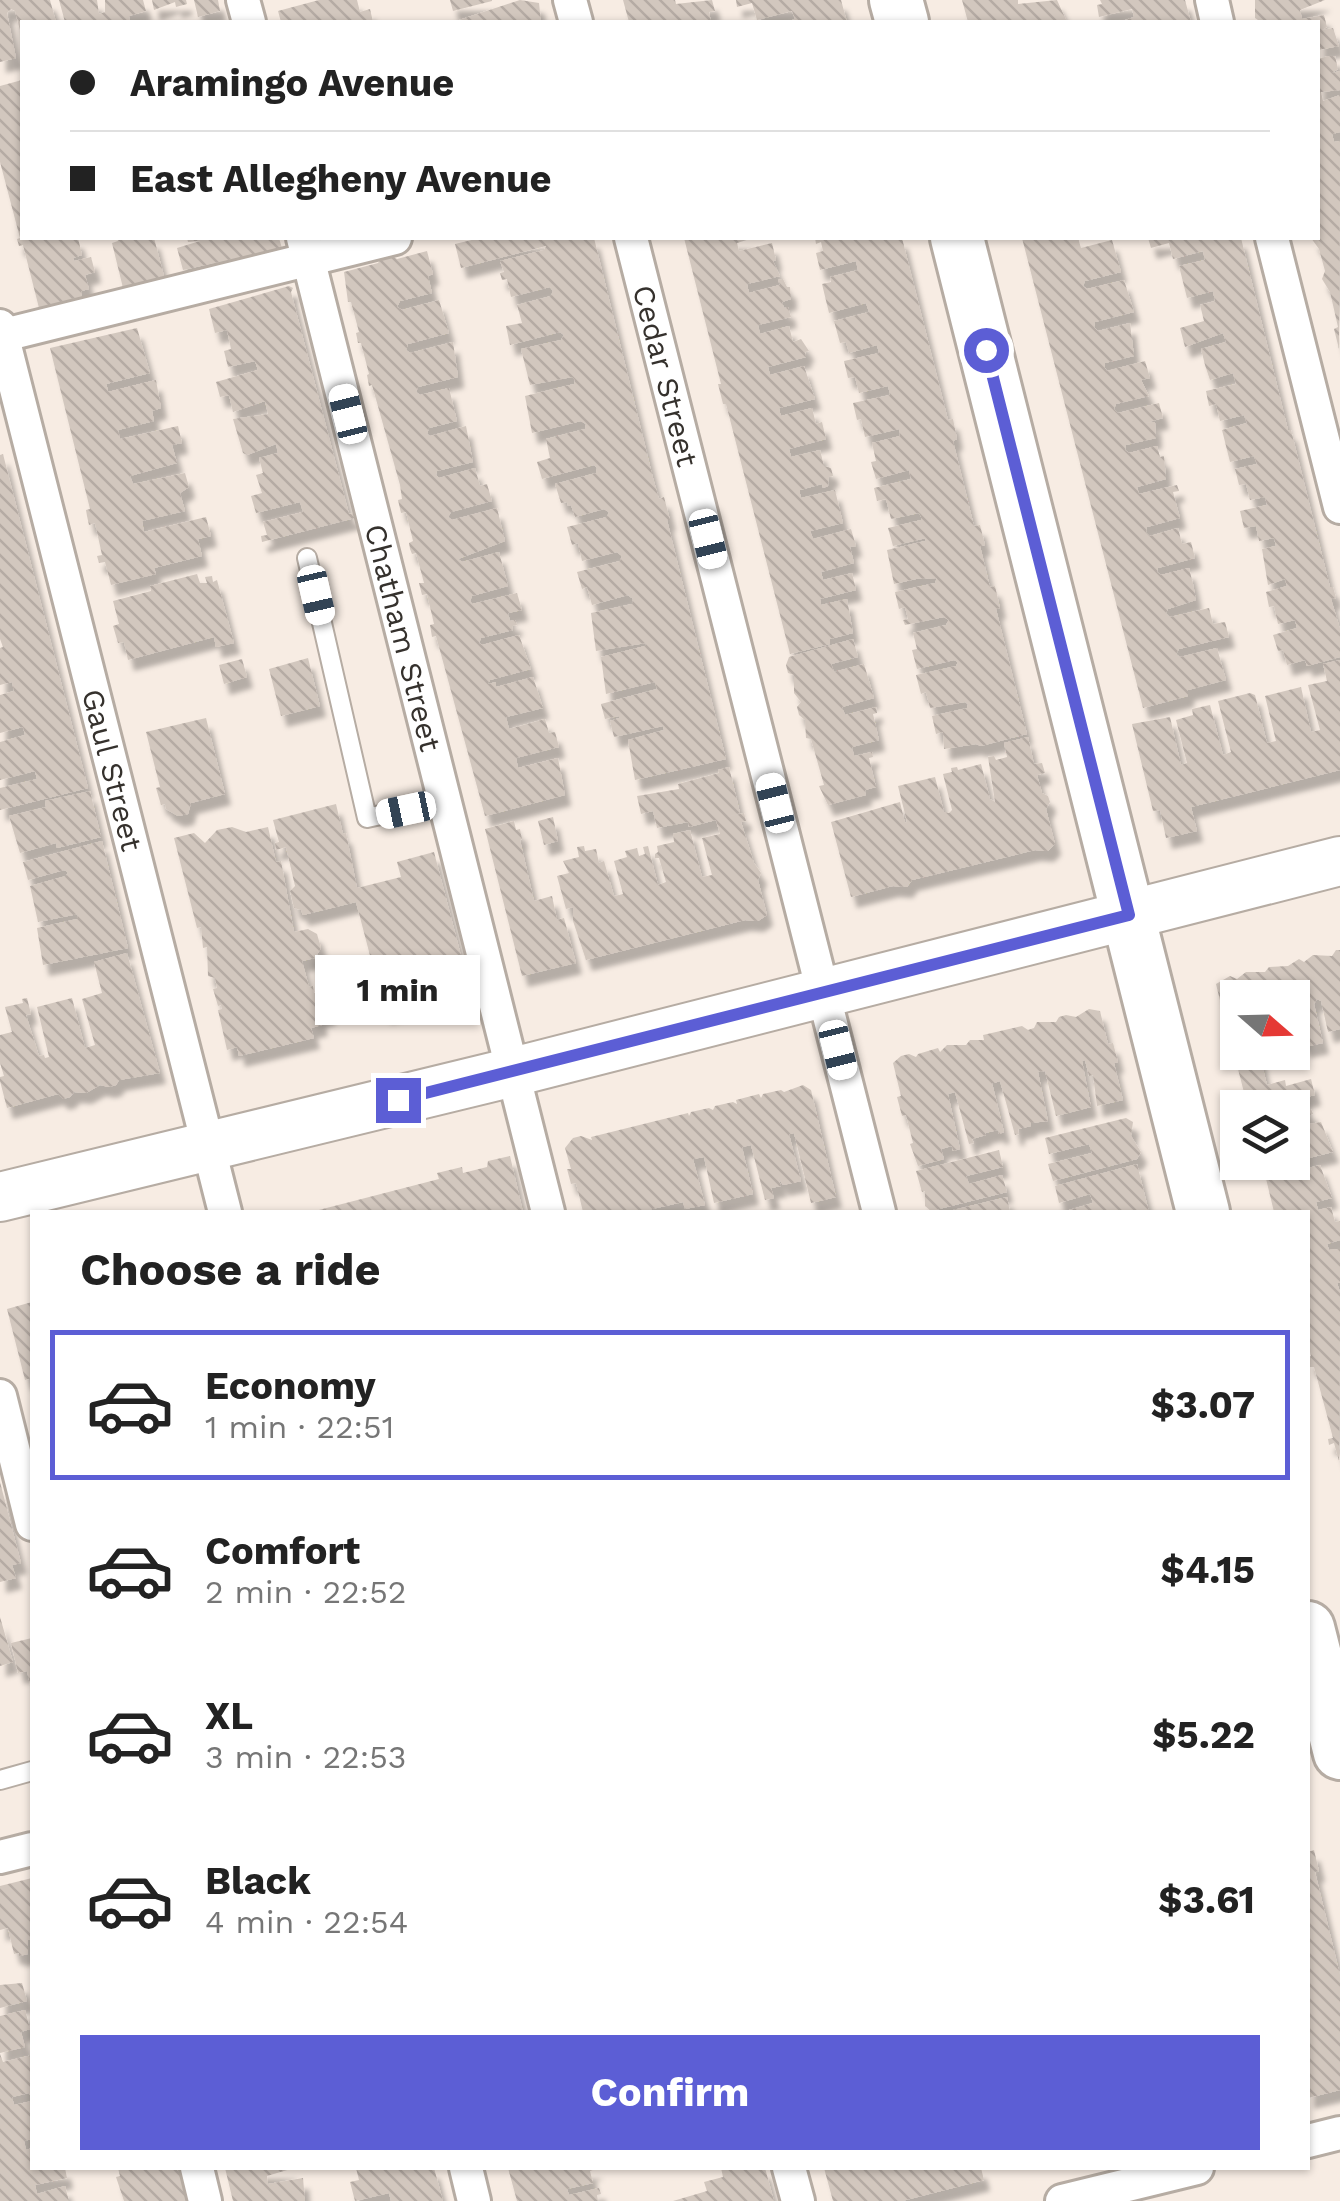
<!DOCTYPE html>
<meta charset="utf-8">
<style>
body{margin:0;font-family:"Work Sans",sans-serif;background:#f6f6f6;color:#222;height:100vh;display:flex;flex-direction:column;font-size:38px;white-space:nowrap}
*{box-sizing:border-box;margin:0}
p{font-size:32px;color:#767676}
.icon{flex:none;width:55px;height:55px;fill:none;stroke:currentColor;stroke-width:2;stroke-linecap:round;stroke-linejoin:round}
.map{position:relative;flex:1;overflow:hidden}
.sheet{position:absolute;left:30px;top:1210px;width:1280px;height:960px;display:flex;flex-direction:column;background:#fff;border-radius:0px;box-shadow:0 2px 8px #0004}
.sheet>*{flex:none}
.banner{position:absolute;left:20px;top:20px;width:1300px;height:220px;border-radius:0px;box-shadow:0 2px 8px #0004;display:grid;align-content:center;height:220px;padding:0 50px;background:#fff}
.needle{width:65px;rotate:110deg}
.tools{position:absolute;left:1220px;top:980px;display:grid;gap:20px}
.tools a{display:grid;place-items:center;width:90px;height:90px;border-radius:0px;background:#fff;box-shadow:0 2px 8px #0004;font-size:50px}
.end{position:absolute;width:45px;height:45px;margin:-22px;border:12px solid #5c5ed5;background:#fff;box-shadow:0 0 0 5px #fff}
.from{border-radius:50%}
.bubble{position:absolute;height:70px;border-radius:0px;background:#fff;box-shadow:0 2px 8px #0004;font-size:32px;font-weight:700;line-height:70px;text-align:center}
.car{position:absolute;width:30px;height:60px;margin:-30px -15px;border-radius:12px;box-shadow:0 0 8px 2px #0007;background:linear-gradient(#fff 24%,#345 0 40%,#fff 0 76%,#345 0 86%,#fff 0)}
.banner b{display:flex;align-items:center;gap:35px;height:95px;font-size:38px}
.banner b+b{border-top:2px solid #e0e0e0}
.banner i{width:25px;height:25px;background:#222}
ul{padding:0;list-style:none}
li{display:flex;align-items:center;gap:30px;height:150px;margin:0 20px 15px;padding:0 30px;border:5px solid transparent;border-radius:0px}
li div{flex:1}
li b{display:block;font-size:38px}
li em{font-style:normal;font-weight:700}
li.on{border-color:#5c5ed5}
li>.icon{width:90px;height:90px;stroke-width:1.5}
h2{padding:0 50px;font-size:45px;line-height:120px}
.action{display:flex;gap:20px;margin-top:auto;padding:20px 50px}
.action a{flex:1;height:115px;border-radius:0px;background:#5c5ed5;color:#fff;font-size:40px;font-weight:700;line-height:115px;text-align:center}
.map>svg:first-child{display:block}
</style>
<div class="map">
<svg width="1340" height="2201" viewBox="0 0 1340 2201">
<defs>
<pattern id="building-back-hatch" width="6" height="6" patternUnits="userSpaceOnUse" patternTransform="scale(2.5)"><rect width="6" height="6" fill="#d2c7be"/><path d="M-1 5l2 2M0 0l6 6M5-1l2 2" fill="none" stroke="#b5aba4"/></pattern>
<filter id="shadow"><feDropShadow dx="6" dy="11" stdDeviation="2.5" flood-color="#0004"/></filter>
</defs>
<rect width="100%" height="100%" fill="#f7ece3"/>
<path fill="url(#building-back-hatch)" filter="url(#shadow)" d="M0,0H50L56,22H22L21,34L15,11L11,9L7,13L16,58L0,62Z
M59,0H97L99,14L105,12V0H143L146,11L129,16L130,22H65Z
M152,0H186L187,4L176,7L175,2L154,10Z
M194,0H218L220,11L198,17Z
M319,0H357L360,12L370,9L373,22H281L278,11Z
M450,0H492V1L453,11Z
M520,0L539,3L541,22H453Z
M623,0H675L676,4L712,0L715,11L709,12L711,22H629Z
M736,0H841L847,22H786L795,19L792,11L757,20L752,3L737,7Z
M962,0H1018V4L1057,0L1067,22H968Z
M1100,0H1185L1191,22H1119L1134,17L1132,9L1099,17L1097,5L1102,4Z
M1255,0H1325L1300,10L1302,19L1324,15L1327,27L1322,30L1333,28L1339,46L1318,50V22H1261L1255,18Z
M1328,56H1335L1338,69L1332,73L1340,71V90L1321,92L1323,101L1340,95V132L1332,134L1334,142L1340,141L1339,349L1334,329L1338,327L1330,292L1322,279L1325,271L1319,249L1311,238H1318V59Z
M22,80V238H78L82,255L73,258L74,261L91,257L95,272L85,275L89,289L81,291L82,296L39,308L23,245L19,246L17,239L20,238L0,162V86Z
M117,238H154L164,276L123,288L112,243L118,241Z
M187,238H279L282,248L183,270L177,248L200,241L188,242Z
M480,238H594L653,478L659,499L664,497L670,520H667L726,759L635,780L628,740L664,730L663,726L614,737L610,721L619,718V716L605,719L601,704L657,689L655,682L606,694L601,657L645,646L646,643L596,651L591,613L632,604L633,599L628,595L592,605L587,587L582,589L577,572L620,561L622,556L617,552L582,561L578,543L572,545L567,527L607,517L609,512L604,509L575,517L571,505L568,506L567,502L561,503L555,484L596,473L597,468L594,465L542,479L537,462L550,458L546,439L585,429L586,424L581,421L532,433L525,396L574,384L575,380L572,377L530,385L521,349L561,340L564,335L560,332L510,345L506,326L522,323L517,305L551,296L553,291L550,287L511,297L507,279L502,280L500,273L504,272L500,261L544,250L546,246L461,268L455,244Z
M684,238H753L737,243L739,251L772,243L776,260L773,261L780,276L747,284L749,293L780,285L778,280L783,279L787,287H790L791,299L782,302L784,308L788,307L791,317L758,325L760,334L789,326L793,342L801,339L809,351L805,352L806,357L768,367L770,375L804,366L815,399L779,408L780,413L781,416L812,408L816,424L822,422L826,439L789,449L791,457L820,450L824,466L831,468L833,476L829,477L828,486L823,488L822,484L800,490V494L801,498L835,490L843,523L810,531L813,539L851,529L856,546L850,547L854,563L821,572L823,580L852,573L856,590L820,599L821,605L847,599L853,633L830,639V644L790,654L726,404H723L718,384H721Z
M815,238H902L948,420L953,419L957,439L953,441L974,526L980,525L985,545L980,546L990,587L995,586L1000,608L996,609L1027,734L981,746L976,744L944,749L943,732L936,734L932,716L967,708L968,704L965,702L930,708L926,692L921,694L916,675L956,666L958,662L954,660L917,669L912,650L917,649L913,633L946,625L949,620L944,617L905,625L903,620L908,619L905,607L899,609L895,592L935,583L937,578L916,579L894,584L887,550L925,541L926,538L893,546L888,528L921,520V517L919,513L891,519L886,499L877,501L874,488L911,479L909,470L876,479L871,462L876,461L872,443L900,436L899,429L865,437L861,419L857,420L853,403L890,395L889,390L888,386L859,393L855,377L848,378L844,361L879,353L877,345L849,353L846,342L840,343L834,321L869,312L866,303L829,313L822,284L831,282L830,277L858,270L856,261L820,270L816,253L823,251L821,242L816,244Z
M1022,238H1078L1081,248L1112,240L1121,272L1085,281L1083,286L1087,289L1124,280L1134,312L1095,322L1094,327L1098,331L1130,323L1134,356L1105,363V368L1107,371L1145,361L1150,378L1141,380L1149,396L1116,404L1114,409L1118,413L1159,403L1163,418L1145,423L1155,422L1156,438L1126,445L1125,450L1129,453L1157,446L1160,457L1164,456L1166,479L1137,487L1139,494L1177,485L1179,491L1173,492L1180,518L1147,527L1146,532L1150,536L1178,528L1182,544L1191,542L1195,558L1158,568L1157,572L1161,575L1189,568L1193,584L1196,600L1168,609L1166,613L1170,617L1209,608L1213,624L1225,622L1229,637L1179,649L1176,654L1180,657L1217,648L1226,680L1188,690V696L1143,708Z
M1148,238H1241L1288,430H1291L1330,587H1333L1336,598L1331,599L1340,629V657L1307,666L1305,660L1287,665L1283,650L1278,651L1273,635L1297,628L1295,620L1278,624L1274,606L1269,607L1266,592L1287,586L1285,579L1268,585L1262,549L1276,546L1274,538L1259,541L1256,526L1244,528L1240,511L1267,505L1265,497L1250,500L1246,484L1239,485L1235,469L1257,464L1254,456L1230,462L1222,430L1247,423L1244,415L1220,421L1216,404L1209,406L1206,391L1236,384L1233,373L1210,380L1205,365L1201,349L1226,342L1223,333L1185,347L1180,328L1204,321L1200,305L1215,301L1213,291L1187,298L1179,266L1205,260L1203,251L1173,259L1169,243L1151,248Z
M427,251L433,274L428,276L432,293L400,301L397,307L402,310L439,300L449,333L408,344L406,350L410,353L453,342L458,377L418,387L416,392L420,395L449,388L457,421L429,428L427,434L430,436L466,426L473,462L437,471L436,475L439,478L475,468L480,486L487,484L492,501L451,512L448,517L452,520L497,508L505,541L458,559L462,562L499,552L508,586L472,596L470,601L472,604L517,593L522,610L508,613L510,621L515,620L517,625L512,626L513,630L481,638L479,643L482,645L519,635L531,669L490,680L488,684L496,682V687L533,677L543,708L506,717L509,729L545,719L549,733L555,732L559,747L516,758L518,768L558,758L565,795L485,816L436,636L432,637L430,625L434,624L427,594L422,595L419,583H424L416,553L412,554L410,549L409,543L413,541L406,512L401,513L398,500L402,499L400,485L372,385L369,386L367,375L369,374L361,343H358L356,333L359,332L351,302H348L344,272L378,263L382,257L391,255L397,259Z
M289,286L293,288L291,292L349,514L354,513L355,518L262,542L261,536L267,535L263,522L303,512L300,502L256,513L251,496L262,493L256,475L263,473L259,458L278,453L276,444L247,455L243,453L233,419L268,414L265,401L233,412L229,395L220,397L216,382L258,370L255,361L228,367L224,351L231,349L227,330L215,333L209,309Z
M137,328L150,373L106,384L107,387L108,392L156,380L161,408L152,411L154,421L118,430L120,439L178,426L182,443L172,445L177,463L130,476L133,484L185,473L189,487L180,493L185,511L142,521L144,532L206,517L211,536L198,539L202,556L154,568L156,574L111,585L105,562L99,563L97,556L102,555L95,523L89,525L87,516L86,510L90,509L50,348Z
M3,454L88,788L0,810V788L37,779L35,771L0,780V742L25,735L23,727L0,733V695L14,691L12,682L0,685V648L3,647L0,639V455Z
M197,574L200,583H207L205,577L212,576L213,582L217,580L234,643L216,647L214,637L128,660L124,642L118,643L113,626L119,624L113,601L151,591L150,586Z
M853,639L858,657L831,664L834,672L864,664L874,698L842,707L845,715L876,707L877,713L873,714L879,740L852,747L854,756L872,752L873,757L869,758L876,787L865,790L866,795L828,805L819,786L824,785L811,739L806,738L805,720L799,715L797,707L801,702L794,693V675L788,673L786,665L789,657Z
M308,658L320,706L281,716L269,669Z
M242,659L247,677L224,684L219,665Z
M1340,660V770L1191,807L1197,831L1166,838L1160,810L1153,811L1132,724L1170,717L1181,765L1187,763L1176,720L1193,715L1192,709L1210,705L1223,755L1231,752L1218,701L1250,693L1255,695L1267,743L1276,741L1265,696L1301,687L1311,732L1320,730L1308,685L1327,681L1323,664Z
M206,718L225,794L191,803L188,814L178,816L166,809L165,804L161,805L156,788L160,787L146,732Z
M1028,737L1034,764L1042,763L1045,773L1037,775L1042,793L1048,796L1050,802L1046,809L1055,844L1048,851L1035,850L912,880L907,887L893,886L851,897L831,822L900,802L905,823L907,822L898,786L935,777L944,812L949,813L952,810L943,774L952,772L951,768L957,767L958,770L981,764L990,799L995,802L988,757L994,756L996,760L1007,757L1004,743Z
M729,767L740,813L727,817L744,813L746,821L741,822L754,863L761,873L758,880L767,915L758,921L745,920L586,960L573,921V907L566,909L557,876L569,873L563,861L579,857L577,847L584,846L585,851L596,849L599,863L604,861L614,896L619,895L623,894L614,861L627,857L625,851L637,848L639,856L645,854L643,847L648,846L658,885L666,882L659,858H655V854L658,852L657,846L674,842L673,834L690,830L702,877L712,875L702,838L720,834L716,820L689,827L688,822L657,828L653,811L641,814L637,796L679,789L678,784L719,773L718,770Z
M90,791L101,837L57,848L56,843L20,853L9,816L46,807L45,801Z
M336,804L343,834L346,833L357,888L401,877L397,862L434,852L470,990L385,1013L356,902L303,915L301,910L294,908L290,891L295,886L286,847L276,850L275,843L279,842L273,820Z
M553,817L558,841L544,845L538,821Z
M514,821L516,830L520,829L522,839L520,840L534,901L552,896L557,920L564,918L576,963L522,976L485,829Z
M232,827L246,832L268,827L276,862L281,861L294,932L308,929L317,934L321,948L315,958L302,961L309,987L313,986L314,993L326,990L328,994L334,993L337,1007L329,1009L330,1014L320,1017L322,1025L311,1028L314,1038L239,1056L237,1047L227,1050L218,1010L222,1009L221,1005L218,1006L213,989L217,988L215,978L208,976L207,947L203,948L201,927L197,928L174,838L194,833L205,843L217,830Z
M102,841L128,948L43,965L37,928L77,919L78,914L38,922L30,886L66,876L68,872L64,870L28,880L23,862Z
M1336,950H1340V1029L1328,1032L1321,1001L1317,999L1314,1004L1323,1043L1304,1047L1302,1040L1292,1043V998H1238V1052H1259L1267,1085L1285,1080L1286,1086L1311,1079L1315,1095L1303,1098L1307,1110L1311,1109L1313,1114L1295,1119L1297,1126L1321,1122L1333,1152L1305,1159L1308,1168L1320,1165L1332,1198L1316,1202L1318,1210L1331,1207L1335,1222L1340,1221V1240L1327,1244L1329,1250L1340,1249V1283H1337L1340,1292L1339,1461L1334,1443L1329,1445L1328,1439L1333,1438L1314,1367H1310L1308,1358L1311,1356L1308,1344V1212H1274L1262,1162H1292V1108H1248L1229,1034L1224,1031L1221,1024L1224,1017L1216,984L1230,976L1237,979L1246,972H1265L1269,967L1288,966L1299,959L1304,962L1313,955L1332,956Z
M127,953L160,1073L119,1080L116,1085L109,1087L100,1085L86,1093L74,1092L70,1097L63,1099L58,1094L7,1108L0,1081V1077L4,1076L0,1063V1035L12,1032L5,1007L23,1003L22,999L27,998L31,1014L26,1015L39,1056L44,1055L45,1058L49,1057L37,1007L72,998L85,1048L95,1045L82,999L102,993L94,962Z
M1089,1009L1100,1011L1108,1044L1113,1043L1118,1062L1114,1063L1123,1100L1097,1106L1093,1075L1089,1076L1085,1060L1082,1061L1091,1107L1056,1116L1045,1071L1038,1072L1048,1121L1031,1123V1126L1018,1129L1019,1134L1015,1135L1000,1081L994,1083H992L1004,1132L999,1134L998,1130L985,1133L986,1135L972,1139L974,1143L969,1144L955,1092L948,1094L960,1149L953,1151L952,1146L941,1149L944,1159L918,1166L910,1144L913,1143L906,1115L902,1116L897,1097L901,1096L893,1063L901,1056L909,1054L916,1057L918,1054L938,1048L940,1052L947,1045H966L970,1040H984L983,1035L1022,1026L1028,1030L1034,1028L1037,1022H1056L1059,1017L1066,1015L1076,1017Z
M803,1085L811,1090L836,1197L811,1203L794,1133L789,1134L801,1181L783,1185L778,1177L781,1186L771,1188L774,1198L765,1200L751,1145L742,1147L753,1194L714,1203L704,1157L693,1159L705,1205L685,1209L683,1202L639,1212H583L576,1183L571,1184L567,1169H571L565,1148L573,1138L581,1136L592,1140L591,1137L688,1113L689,1116L691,1112L709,1108L713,1110L715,1106L733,1102L737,1104L736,1100L759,1094L761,1098L763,1094L781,1090L784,1092Z
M1126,1118L1133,1122L1131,1136L1141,1152L1137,1159L1053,1181L1048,1164L1092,1153L1089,1144L1049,1154L1045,1138Z
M999,1150L1003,1167L966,1176L969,1184L1002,1175L1007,1192L931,1211L925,1206V1191L922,1192L916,1171Z
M510,1156L523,1212H311L439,1179L437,1173L462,1167L463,1173L487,1167L488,1161Z
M1137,1164L1149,1212H1062L1093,1203L1090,1194L1059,1203L1055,1186Z
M1007,1197L1010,1212H949V1211Z
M32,1302V1378L25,1380L7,1309Z
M0,1482L21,1563L12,1565L16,1578L0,1582Z
M0,1617L13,1662L0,1666Z
M32,1638V1689H31L27,1671L18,1673L11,1643Z
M1314,1850L1319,1871L1315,1872L1340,1975V2090L1308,2098V1852Z
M32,1878V1939L28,1940V1954L19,1956V1953L14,1954L8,1928L0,1930V1886Z
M22,1983L27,2001L0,2008V1985Z
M25,2010L30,2029L21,2032L25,2047L0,2053V2016Z
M0,2054L3,2062L32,2055V2099L29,2093L12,2097L14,2105L32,2101V2139L24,2141L26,2150L32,2148V2168H65L67,2178L35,2185L37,2194L65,2186L69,2201H0Z
M118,2168H179L188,2201H124L116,2177L120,2176Z
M225,2168H294L267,2176L268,2184L303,2178L305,2201H233Z
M356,2168H434L443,2201H391L389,2193L355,2201L350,2182L359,2180Z
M508,2168H598L590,2171L593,2183L567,2189L569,2195L599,2188L601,2194L597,2195L598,2201H517Z
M721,2168H765L774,2201H673L707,2191L704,2182L723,2177Z
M824,2168H981L984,2180L902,2201H833Z"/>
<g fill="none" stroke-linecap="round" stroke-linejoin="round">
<g stroke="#b6aca3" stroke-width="22">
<path id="lane" d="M307,558L367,818L444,801
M0,1780L32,1771"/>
</g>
<g stroke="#b6aca3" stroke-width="38">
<g id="street">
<path d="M243,0L249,22"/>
<path d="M570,0L576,22"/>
<path d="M1212,0L1217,22"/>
<path id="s1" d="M303,238L548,1212"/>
<path id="s2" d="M631,238L879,1212"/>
<path d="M1272,238L1340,507"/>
<path id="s3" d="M0,326L225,1212"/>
<path d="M0,336L395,238"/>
<path d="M0,1396L32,1524"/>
<path d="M0,1857L32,1849"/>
<path d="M1308,2141L1340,2133"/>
<path d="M197,2168L205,2201"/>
<path d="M466,2168L474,2201"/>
<path d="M789,2168L798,2201"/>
<path d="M1062,2201L1197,2168"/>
</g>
</g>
<g stroke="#b6aca3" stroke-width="52">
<path id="secondary" d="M0,1197L513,1072L1340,861"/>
</g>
<g stroke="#b6aca3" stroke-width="58">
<path id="primary" d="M896,0L902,22
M957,238L1203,1212
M1308,1628L1340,1753"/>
</g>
<use href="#lane" stroke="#fff" stroke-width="18"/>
<use href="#street" stroke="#fff" stroke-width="32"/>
<use href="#secondary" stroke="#fff" stroke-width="48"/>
<use href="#primary" stroke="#fff" stroke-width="52"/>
</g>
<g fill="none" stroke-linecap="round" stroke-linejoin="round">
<path stroke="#5c5ed5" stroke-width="12" d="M398,1100L1129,915L986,350"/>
</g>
<g text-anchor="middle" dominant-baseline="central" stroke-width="8" stroke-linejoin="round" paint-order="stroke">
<g font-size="30" fill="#35312d" stroke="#f7ece3">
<text stroke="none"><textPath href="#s2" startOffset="142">Cedar Street</textPath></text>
<text stroke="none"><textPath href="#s1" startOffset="412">Chatham Street</textPath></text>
<text stroke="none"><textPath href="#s3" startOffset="458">Gaul Street</textPath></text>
</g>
</g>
</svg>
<div class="tools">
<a><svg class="needle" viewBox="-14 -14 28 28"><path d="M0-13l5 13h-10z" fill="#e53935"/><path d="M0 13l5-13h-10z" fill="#767676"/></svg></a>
<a><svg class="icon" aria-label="layers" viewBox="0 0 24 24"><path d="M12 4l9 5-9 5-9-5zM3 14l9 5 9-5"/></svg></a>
</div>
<i class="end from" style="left:986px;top:350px"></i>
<i class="end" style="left:398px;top:1100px"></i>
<div class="bubble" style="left:315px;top:955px;width:165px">1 min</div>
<i class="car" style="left:348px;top:414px;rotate:346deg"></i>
<i class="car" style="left:708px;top:539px;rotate:166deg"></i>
<i class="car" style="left:316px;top:595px;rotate:167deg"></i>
<i class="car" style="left:775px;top:803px;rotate:346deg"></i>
<i class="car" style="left:406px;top:810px;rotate:258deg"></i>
<i class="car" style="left:838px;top:1050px;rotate:166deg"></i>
<div class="banner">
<b><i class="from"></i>Aramingo Avenue</b>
<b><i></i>East Allegheny Avenue</b>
</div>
<section class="sheet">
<h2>Choose a ride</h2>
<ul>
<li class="on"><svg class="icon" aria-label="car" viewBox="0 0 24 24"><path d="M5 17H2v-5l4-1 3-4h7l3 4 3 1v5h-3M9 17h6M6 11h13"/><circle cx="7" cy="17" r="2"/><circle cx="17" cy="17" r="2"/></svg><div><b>Economy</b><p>1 min · 22:51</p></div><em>$3.07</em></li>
<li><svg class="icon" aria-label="car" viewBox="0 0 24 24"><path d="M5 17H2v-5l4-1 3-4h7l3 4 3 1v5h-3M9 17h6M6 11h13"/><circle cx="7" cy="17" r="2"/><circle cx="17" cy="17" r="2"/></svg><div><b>Comfort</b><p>2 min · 22:52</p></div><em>$4.15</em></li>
<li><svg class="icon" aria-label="car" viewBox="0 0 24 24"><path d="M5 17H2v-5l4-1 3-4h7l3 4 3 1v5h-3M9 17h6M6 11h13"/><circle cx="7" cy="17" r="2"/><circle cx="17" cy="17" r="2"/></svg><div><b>XL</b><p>3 min · 22:53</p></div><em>$5.22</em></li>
<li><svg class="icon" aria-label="car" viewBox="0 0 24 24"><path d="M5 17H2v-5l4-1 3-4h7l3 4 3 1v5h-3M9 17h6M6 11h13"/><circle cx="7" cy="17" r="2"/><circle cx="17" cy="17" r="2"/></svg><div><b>Black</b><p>4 min · 22:54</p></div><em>$3.61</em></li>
</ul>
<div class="action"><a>Confirm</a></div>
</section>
</div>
